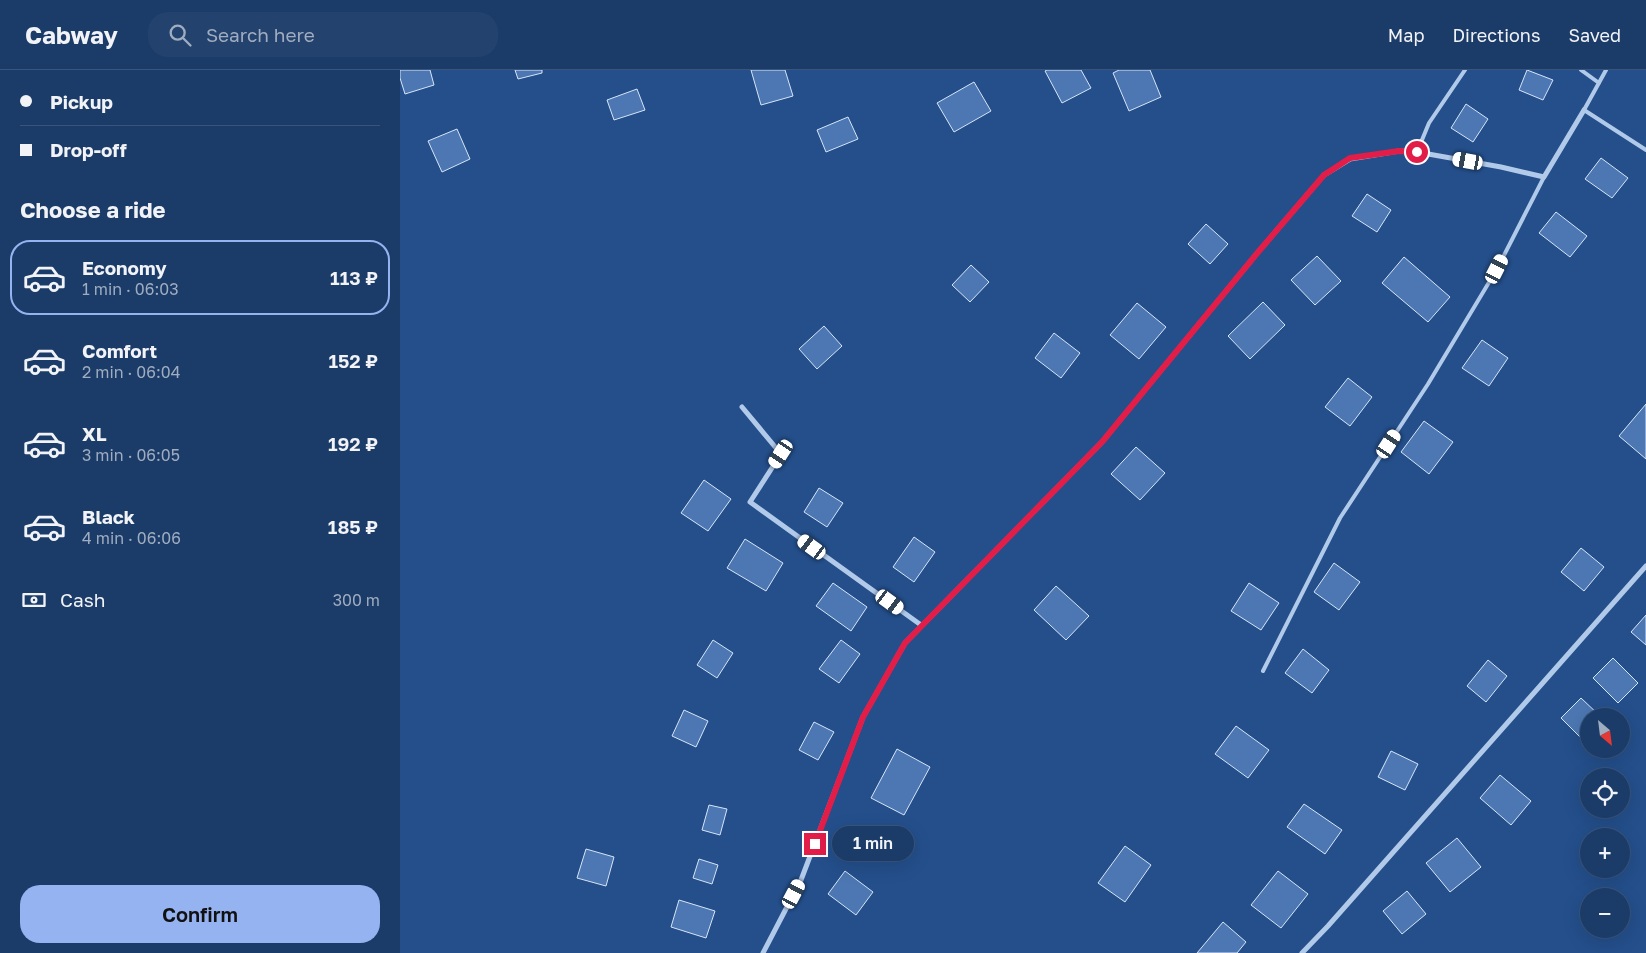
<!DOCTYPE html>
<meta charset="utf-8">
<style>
body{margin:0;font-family:"Golos Text",sans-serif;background:#24426e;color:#f1f3f6;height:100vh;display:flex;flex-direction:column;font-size:19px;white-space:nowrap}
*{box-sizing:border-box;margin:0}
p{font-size:16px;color:#a0adc0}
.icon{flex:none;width:28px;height:28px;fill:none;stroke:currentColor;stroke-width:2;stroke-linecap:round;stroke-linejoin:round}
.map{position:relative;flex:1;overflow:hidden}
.sheet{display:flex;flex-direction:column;background:#1b3b68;width:400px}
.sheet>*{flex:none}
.top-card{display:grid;align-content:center;height:110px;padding:0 20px;background:#1b3b68}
.needle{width:32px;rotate:152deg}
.fabs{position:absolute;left:1180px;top:638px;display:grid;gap:10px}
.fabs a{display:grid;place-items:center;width:50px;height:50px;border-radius:50%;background:#1b3b68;box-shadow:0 5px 20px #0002,0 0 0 1px #39557c;font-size:25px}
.end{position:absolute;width:22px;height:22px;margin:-11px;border:6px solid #e11d48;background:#fff;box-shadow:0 0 0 2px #fff}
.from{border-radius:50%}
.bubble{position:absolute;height:35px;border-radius:18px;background:#1b3b68;box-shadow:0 5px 20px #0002,0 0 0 1px #39557c;font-size:16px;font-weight:600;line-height:35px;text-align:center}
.car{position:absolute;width:15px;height:30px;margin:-15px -8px;border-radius:6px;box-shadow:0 0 4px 1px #0007;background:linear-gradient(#fff 24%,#345 0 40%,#fff 0 76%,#345 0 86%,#fff 0)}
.top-card b{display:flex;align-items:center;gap:18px;height:48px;font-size:19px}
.top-card b+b{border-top:1px solid #39557c}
.top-card i{width:12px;height:12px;background:#f1f3f6}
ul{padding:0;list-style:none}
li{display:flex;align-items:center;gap:15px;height:75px;margin:0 10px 8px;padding:0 10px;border:2px solid transparent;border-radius:20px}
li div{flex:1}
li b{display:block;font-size:19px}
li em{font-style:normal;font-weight:600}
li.on{border-color:#95b2f1}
li>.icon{width:45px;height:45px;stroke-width:1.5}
h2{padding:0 20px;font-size:22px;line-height:60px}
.pay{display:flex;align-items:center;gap:12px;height:55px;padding:0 20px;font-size:19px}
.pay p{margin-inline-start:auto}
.action{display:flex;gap:10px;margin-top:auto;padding:10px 20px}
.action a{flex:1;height:58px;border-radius:20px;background:#95b2f1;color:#111;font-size:20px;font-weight:600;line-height:58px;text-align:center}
header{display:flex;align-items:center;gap:30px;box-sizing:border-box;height:70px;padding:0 25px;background:#1b3b68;border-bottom:1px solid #39557c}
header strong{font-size:24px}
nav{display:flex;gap:28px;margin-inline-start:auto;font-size:18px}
.search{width:350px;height:45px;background:#24426e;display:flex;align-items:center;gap:12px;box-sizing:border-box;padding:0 18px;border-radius:20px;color:#a0adc0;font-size:19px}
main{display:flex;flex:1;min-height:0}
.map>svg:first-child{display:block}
</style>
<header>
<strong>Cabway</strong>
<div class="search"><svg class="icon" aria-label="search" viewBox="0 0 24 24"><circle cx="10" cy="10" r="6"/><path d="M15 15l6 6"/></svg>Search here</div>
<nav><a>Map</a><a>Directions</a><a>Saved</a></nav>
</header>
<main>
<section class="sheet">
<div class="top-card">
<b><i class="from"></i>Pickup</b>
<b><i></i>Drop-off</b>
</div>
<h2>Choose a ride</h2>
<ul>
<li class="on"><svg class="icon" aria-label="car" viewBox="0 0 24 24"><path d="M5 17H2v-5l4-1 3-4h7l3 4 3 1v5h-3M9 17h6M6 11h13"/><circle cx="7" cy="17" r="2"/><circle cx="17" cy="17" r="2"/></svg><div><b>Economy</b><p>1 min · 06:03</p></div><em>113 ₽</em></li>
<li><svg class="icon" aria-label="car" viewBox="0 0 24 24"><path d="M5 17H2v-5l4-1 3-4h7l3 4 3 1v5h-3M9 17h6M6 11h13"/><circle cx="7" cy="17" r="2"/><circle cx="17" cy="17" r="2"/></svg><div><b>Comfort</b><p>2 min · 06:04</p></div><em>152 ₽</em></li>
<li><svg class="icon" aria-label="car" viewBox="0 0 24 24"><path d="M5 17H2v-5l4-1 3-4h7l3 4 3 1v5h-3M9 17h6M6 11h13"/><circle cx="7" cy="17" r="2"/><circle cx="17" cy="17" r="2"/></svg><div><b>XL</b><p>3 min · 06:05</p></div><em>192 ₽</em></li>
<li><svg class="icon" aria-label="car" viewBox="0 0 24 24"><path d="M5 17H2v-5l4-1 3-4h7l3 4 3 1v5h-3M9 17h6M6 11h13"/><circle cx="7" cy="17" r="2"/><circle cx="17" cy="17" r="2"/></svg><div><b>Black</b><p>4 min · 06:06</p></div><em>185 ₽</em></li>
</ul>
<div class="pay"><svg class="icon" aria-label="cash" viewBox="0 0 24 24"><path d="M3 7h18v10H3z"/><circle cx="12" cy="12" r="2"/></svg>Cash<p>300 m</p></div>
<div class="action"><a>Confirm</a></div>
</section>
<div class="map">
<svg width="1246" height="883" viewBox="0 0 1246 883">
<rect width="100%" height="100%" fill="#244f8b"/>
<path fill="#4c77b2" stroke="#d7e5f8" d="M0,0H30L34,15L5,24L0,8Z
M115,0H142V3L118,9Z
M351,0H385L393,26L361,35Z
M647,0H681L691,18L662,33L645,1Z
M719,0H750L761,27L729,41L713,3Z
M1127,0L1153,10L1143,30L1119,20Z
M574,12L591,41L554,62L537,33Z
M237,19L245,40L214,50L207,30Z
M1066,34L1088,49L1073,72L1051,58Z
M448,47L458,69L426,82L417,60Z
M57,59L70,89L42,102L28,71Z
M1201,88L1228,108L1212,128L1185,109Z
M967,124L991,140L977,162L952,146Z
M1156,142L1187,166L1170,187L1139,163Z
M806,154L828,174L810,194L788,174Z
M917,186L941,211L915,235L891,210Z
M1004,187L1050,227L1028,252L982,213Z
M571,195L589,212L570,232L552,215Z
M863,232L885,255L850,289L828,266Z
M737,233L766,257L739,289L710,265Z
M424,256L442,276L417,299L399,279Z
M654,263L680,283L661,308L635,288Z
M1082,270L1108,288L1089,316L1062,298Z
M948,308L972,327L950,356L925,337Z
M1246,334V389L1219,366Z
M1024,351L1053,372L1029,404L1001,382Z
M736,377L765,403L740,430L711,404Z
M304,410L331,429L308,461L281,443Z
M419,418L443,433L427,457L404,442Z
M514,467L535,482L514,512L493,497Z
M345,469L383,493L366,521L327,498Z
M1181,478L1204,497L1184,521L1161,502Z
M934,493L960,512L939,540L914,522Z
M433,513L467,537L451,561L416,536Z
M849,513L879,533L861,560L831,541Z
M656,516L689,546L666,570L634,540Z
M1246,545V575L1231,562Z
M313,570L333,583L317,608L297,595Z
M441,570L460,584L439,613L419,599Z
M903,579L929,600L912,623L885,603Z
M1213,588L1238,613L1218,633L1193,608Z
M1088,590L1107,606L1086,632L1067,616Z
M1181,628L1200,646H1189V673L1187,674L1161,648Z
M284,640L308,651L296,677L272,666Z
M414,652L434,662L418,690L399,680Z
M836,656L869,680L848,708L815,684Z
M497,679L530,697L504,745L471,728Z
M991,681L1018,694L1005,720L978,707Z
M1100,705L1131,731L1111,755L1080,728Z
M904,734L942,760L925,784L887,757Z
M309,735L327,739L320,765L302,760Z
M1057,768L1081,797L1050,822L1026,793Z
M725,776L751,795L725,832L698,813Z
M186,779L214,787L206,816L177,808Z
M299,789L318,795L312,814L293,808Z
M445,801L473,822L456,845L428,824Z
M878,801L908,824L881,858L851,835Z
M1007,821L1026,844L1002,864L983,841Z
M279,830L315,841L306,868L271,857Z
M823,852L846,872L837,883H797Z"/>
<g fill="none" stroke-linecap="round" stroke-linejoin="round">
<path stroke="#b2caea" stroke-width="4" d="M1181,0L1199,13
M1206,0L1184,40L1246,80
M1017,82L1029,53L1065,0
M863,601L940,448L1028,314L1097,199L1144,107"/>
<path stroke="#b2caea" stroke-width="5" d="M342,337L381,384L350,432L521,555
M363,883L401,810L463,647L505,573L702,372L859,181L924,105L950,89L999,81L1017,82L1101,97L1144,107L1184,40
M902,883L928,856L1246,496"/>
</g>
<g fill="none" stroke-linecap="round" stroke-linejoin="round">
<path stroke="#e11d48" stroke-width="6" d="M415,774L463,647L505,573L702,372L859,181L924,105L950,88L999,81L1017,82"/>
</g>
</svg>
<div class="fabs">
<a><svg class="needle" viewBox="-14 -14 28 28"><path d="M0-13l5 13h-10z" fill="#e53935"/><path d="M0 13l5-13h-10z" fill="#a0adc0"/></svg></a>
<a><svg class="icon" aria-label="locate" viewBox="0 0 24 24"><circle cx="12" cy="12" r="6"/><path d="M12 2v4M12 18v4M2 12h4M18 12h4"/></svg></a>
<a>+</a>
<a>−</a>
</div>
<i class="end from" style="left:1017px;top:82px"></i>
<i class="end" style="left:415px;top:774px"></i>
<div class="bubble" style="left:432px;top:756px;width:82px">1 min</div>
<i class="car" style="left:1068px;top:91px;rotate:280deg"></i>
<i class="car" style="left:1097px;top:199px;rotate:27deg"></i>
<i class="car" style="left:989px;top:374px;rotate:33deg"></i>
<i class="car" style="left:381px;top:384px;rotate:213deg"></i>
<i class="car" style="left:412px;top:477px;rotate:306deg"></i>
<i class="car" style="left:490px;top:532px;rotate:126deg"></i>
<i class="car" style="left:394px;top:824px;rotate:28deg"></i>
</div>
</main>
